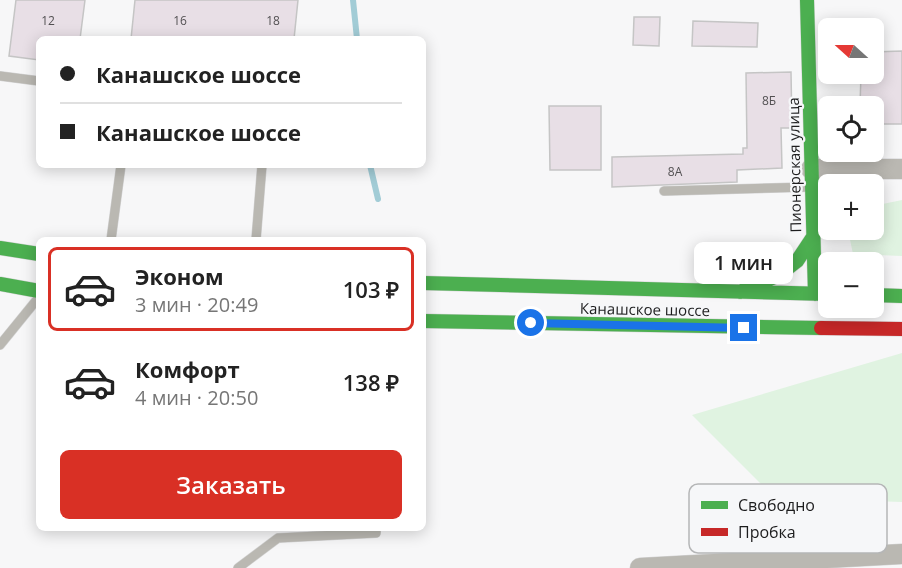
<!DOCTYPE html>
<html lang="ru">
<meta charset="utf-8">
<style>
body{margin:0;font-family:"Open Sans",sans-serif;background:#f2f2f2;color:#222;height:100vh;display:flex;flex-direction:column;font-size:22px;white-space:nowrap}
*{box-sizing:border-box;margin:0}
p{font-size:20px;color:#767676}
.icon{flex:none;width:33px;height:33px;fill:none;stroke:currentColor;stroke-width:2;stroke-linecap:round;stroke-linejoin:round}
.map{position:relative;flex:1;overflow:hidden}
.details{position:absolute;left:36px;top:237px;width:390px;height:294px;display:flex;flex-direction:column;background:#fff;border-radius:9px;box-shadow:0 3px 15px #0003}
.details>*{flex:none}
.guide{position:absolute;left:36px;top:36px;width:390px;height:132px;border-radius:9px;box-shadow:0 3px 15px #0003;display:grid;align-content:center;height:132px;padding:0 24px;background:#fff}
.needle{width:39px;rotate:291deg}
.buttons{position:absolute;left:818px;top:18px;display:grid;gap:12px}
.buttons a{display:grid;place-items:center;width:66px;height:66px;border-radius:9px;background:#fff;box-shadow:0 3px 15px #0003;font-size:30px}
.end{position:absolute;width:27px;height:27px;margin:-14px;border:8px solid #1a73e8;background:#fff;box-shadow:0 0 0 3px #fff}
.from{border-radius:50%}
.bubble{position:absolute;height:42px;border-radius:9px;background:#fff;box-shadow:0 3px 15px #0003;font-size:20px;font-weight:600;line-height:42px;text-align:center}
.guide b{display:flex;align-items:center;gap:21px;height:57px;font-size:22px}
.guide b+b{border-top:2px solid #e0e0e0}
.guide i{width:15px;height:15px;background:#222}
ul{padding:10px 0 0;list-style:none}
li{display:flex;align-items:center;gap:18px;height:84px;margin:0 12px 9px;padding:0 12px;border:3px solid transparent;border-radius:9px}
li div{flex:1}
li b{display:block;font-size:22px}
li em{font-style:normal;font-weight:600}
li.selected{border-color:#d93025}
li>.icon{width:54px;height:54px;stroke-width:1.5}
.button{display:flex;gap:12px;margin-top:auto;padding:12px 24px}
.button a{flex:1;height:69px;border-radius:9px;background:#d93025;color:#fff;font-size:24px;font-weight:600;line-height:69px;text-align:center}
.map>svg:first-child{display:block}
</style>
<div class="map">
<svg width="902" height="568" viewBox="0 0 902 568">
<rect width="100%" height="100%" fill="#f7f7f8"/>
<path fill="#e0f3e1" d="M902,200V256L853,254L848,230H873V206Z
M902,353V502L775,498L692,415Z"/>
<g fill="none" stroke-linecap="round" stroke-linejoin="round">
<path stroke="#a2ccd6" stroke-width="6" d="M353,0L357,39
M370,165L378,199"/>
</g>
<path fill="#e8dfe6" stroke="#c5c5c5" stroke-width="1.5" d="M16,0H85L80,39H39V60L9,56Z
M135,0H298L294,39H131Z
M634,17H660L659,46L633,45Z
M693,21L758,23L757,47L692,46Z
M902,51V124H873V106H860L861,74H873V52Z
M791,72L792,128H781L782,168L737,170V182L612,187V157L743,154V148H747L746,73Z
M549,106H601V170H550Z"/>
<g fill="none" stroke-linecap="round" stroke-linejoin="round">
<g stroke="#d4d4d5" stroke-width="10">
<path id="lane" d="M0,76L39,81
M664,191L809,187
M111,240L121,165
M256,240L262,165
M0,345L39,297
M238,568L278,538L376,533V528"/>
</g>
<g stroke="#d4d4d5" stroke-width="21">
<path id="street" d="M811,169H902
M640,568L902,554"/>
</g>
<g stroke="#d4d4d5" stroke-width="15">
<path id="fast" d="M807,0L815,294
M0,248L39,254
M423,283L828,294
M0,284L39,291
M740,292L779,275L797,261L813,237
M873,295L902,296
M423,321L821,328"/>
</g>
<g stroke="#d4d4d5" stroke-width="15">
<path id="jam" d="M821,328L902,329"/>
</g>
<use href="#lane" stroke="#bab8b2" stroke-width="9"/>
<use href="#street" stroke="#bab8b2" stroke-width="20"/>
<use href="#fast" stroke="#4caf50" stroke-width="14"/>
<use href="#jam" stroke="#c62828" stroke-width="14"/>
</g>
<g fill="none" stroke-linecap="round" stroke-linejoin="round">
<path stroke="#1a73e8" stroke-width="8" d="M531,323L744,328"/>
</g>
<g text-anchor="middle" dominant-baseline="central" stroke-width="4.5" stroke-linejoin="round" paint-order="stroke">
<g font-size="12" fill="#525052">
<text x="48" y="20">12</text>
<text x="180" y="20">16</text>
<text x="273" y="20">18</text>
<text x="769" y="100">8Б</text>
<text x="675" y="171">8А</text>
</g>
<g font-size="15" fill="#1d1d1e" stroke="#f6f7f9">
<text transform="translate(794 165) rotate(-91)">Пионерская улица</text>
<text transform="translate(645 309) rotate(1)">Канашское шоссе</text>
</g>
</g>
<rect x="689" y="484" width="198" height="69" rx="9" fill="#f6f7f9" stroke="#b5b6b7" stroke-width="1.5"/>
<rect x="701" y="501" width="27" height="8" fill="#4caf50"/>
<rect x="701" y="528" width="27" height="8" fill="#c62828"/>
<g font-size="16" fill="#1d1d1e">
<text x="738" y="511">Свободно</text>
<text x="738" y="538">Пробка</text>
</g>
</svg>
<div class="buttons">
<a><svg class="needle" viewBox="-14 -14 28 28"><path d="M0-13l5 13h-10z" fill="#e53935"/><path d="M0 13l5-13h-10z" fill="#767676"/></svg></a>
<a><svg class="icon" aria-label="locate" viewBox="0 0 24 24"><circle cx="12" cy="12" r="6"/><path d="M12 2v4M12 18v4M2 12h4M18 12h4"/></svg></a>
<a>+</a>
<a>−</a>
</div>
<i class="end from" style="left:531px;top:323px"></i>
<i class="end" style="left:744px;top:328px"></i>
<div class="bubble" style="left:694px;top:242px;width:99px">1 мин</div>
<div class="guide">
<b><i class="from"></i>Канашское шоссе</b>
<b><i></i>Канашское шоссе</b>
</div>
<section class="details">
<ul>
<li class="selected"><svg class="icon" aria-label="car" viewBox="0 0 24 24"><path d="M5 17H2v-5l4-1 3-4h7l3 4 3 1v5h-3M9 17h6M6 11h13"/><circle cx="7" cy="17" r="2"/><circle cx="17" cy="17" r="2"/></svg><div><b>Эконом</b><p>3 мин · 20:49</p></div><em>103 ₽</em></li>
<li><svg class="icon" aria-label="car" viewBox="0 0 24 24"><path d="M5 17H2v-5l4-1 3-4h7l3 4 3 1v5h-3M9 17h6M6 11h13"/><circle cx="7" cy="17" r="2"/><circle cx="17" cy="17" r="2"/></svg><div><b>Комфорт</b><p>4 мин · 20:50</p></div><em>138 ₽</em></li>
</ul>
<div class="button"><a>Заказать</a></div>
</section>
</div>
